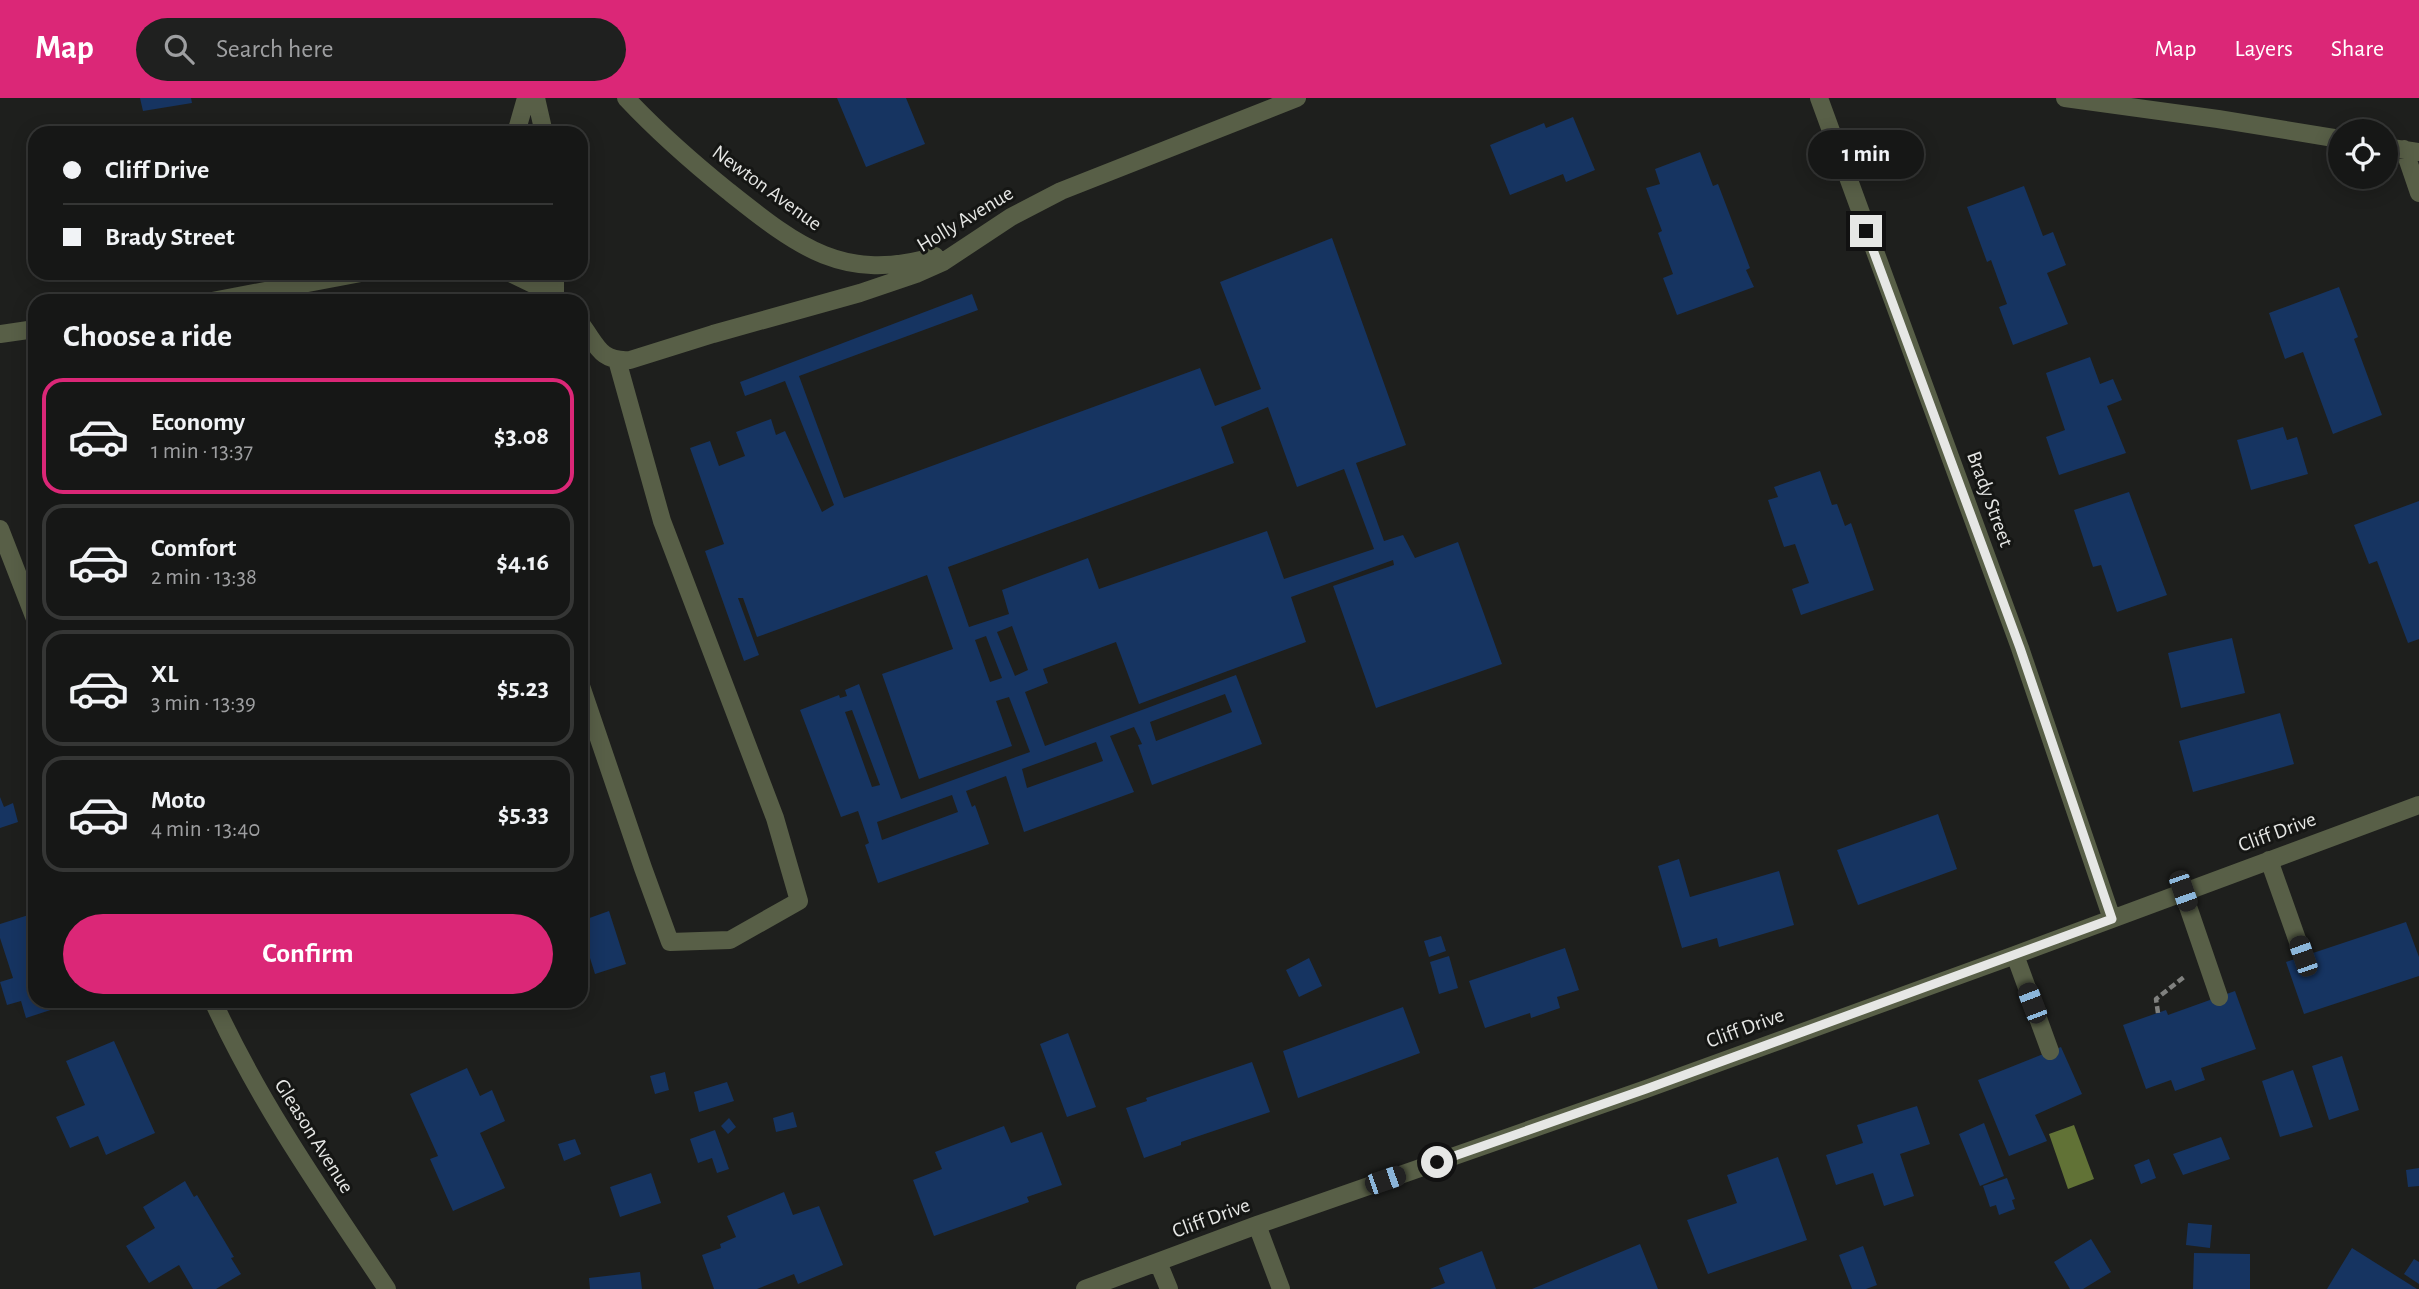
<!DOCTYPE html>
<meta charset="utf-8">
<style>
body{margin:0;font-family:"Alegreya Sans",sans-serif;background:#1f201f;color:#f1f3f6;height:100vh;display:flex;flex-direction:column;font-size:26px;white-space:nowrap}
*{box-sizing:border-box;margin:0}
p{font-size:23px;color:#9e9fa1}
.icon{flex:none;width:38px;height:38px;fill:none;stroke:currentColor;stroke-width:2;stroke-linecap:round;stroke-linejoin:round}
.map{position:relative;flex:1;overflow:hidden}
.side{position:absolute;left:28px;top:196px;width:560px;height:714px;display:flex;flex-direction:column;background:#161716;border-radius:21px;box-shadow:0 4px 18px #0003,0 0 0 2px #353635}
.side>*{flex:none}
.guide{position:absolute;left:28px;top:28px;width:560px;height:154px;border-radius:21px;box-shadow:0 4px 18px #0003,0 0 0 2px #353635;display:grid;align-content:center;height:154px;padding:0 35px;background:#161716}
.buttons{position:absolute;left:2328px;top:21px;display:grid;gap:14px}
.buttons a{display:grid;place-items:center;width:70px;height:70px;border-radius:50%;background:#161716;box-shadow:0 4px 18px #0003,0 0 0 2px #353635;font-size:35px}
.end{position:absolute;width:32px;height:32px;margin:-16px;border:9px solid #e6e7e5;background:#111;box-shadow:0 0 0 4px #111}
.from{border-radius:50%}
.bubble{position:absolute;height:49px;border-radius:24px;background:#161716;box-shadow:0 4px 18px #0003,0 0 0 2px #353635;font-size:23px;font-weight:600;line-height:49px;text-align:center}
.car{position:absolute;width:21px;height:42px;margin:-21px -10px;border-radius:9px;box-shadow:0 0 5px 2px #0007;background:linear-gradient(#222 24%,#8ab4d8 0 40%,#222 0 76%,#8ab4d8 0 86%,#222 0)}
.guide b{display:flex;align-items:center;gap:24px;height:66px;font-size:26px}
.guide b+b{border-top:2px solid #353635}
.guide i{width:18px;height:18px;background:#f1f3f6}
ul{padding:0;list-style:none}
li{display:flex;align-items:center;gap:21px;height:116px;margin:0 14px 10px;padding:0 21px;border:4px solid #353635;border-radius:21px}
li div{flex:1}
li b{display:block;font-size:26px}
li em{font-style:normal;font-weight:600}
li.current{border-color:#db2777}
li>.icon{width:63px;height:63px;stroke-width:1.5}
h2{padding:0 35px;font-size:32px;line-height:84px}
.primary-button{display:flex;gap:14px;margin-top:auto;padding:14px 35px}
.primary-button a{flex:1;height:80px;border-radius:42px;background:#db2777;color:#fff;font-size:28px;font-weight:600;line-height:80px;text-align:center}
header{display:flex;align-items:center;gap:42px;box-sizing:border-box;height:98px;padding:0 35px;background:#db2777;color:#fff}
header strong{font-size:33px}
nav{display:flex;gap:38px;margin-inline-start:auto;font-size:24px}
.search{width:490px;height:63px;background:#1f201f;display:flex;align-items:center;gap:18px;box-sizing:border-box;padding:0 24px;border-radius:38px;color:#9e9fa1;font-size:26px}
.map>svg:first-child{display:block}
</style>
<header>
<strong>Map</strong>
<div class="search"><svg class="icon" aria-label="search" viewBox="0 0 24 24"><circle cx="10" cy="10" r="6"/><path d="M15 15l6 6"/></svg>Search here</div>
<nav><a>Map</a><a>Layers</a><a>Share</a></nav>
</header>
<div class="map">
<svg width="2419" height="1191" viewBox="0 0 2419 1191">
<rect width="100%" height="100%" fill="#1e1f1d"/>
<path fill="#617236" d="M2074,1027L2094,1081L2068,1091L2049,1036Z"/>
<path fill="#163461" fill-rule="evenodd" d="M140,0H191L192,5L143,13Z
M837,0H906L925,46L866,69Z
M1573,19L1595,72L1566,84L1563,76L1510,97L1490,47L1544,25L1546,30Z
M1700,54L1713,88L1718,86L1750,170L1746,172L1754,189L1677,217L1663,180L1673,176L1658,135L1662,133L1646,90L1660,86L1655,71Z
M2024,88L2043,138L2053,134L2066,167L2047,175L2068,226L2013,247L1999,209L2007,206L1991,162L1987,164L1967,109Z
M1332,140L1406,347L1356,365L1384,443L1403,437L1415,460L1458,444L1502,566L1376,610L1333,488L1394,467L1393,462L1291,499L1306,544L1139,606L1116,544L1043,571L1048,585L1025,594L1045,648L1236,577L1262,646L1152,687L1138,647L1142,646L1134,629L1110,638L1134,694L1024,734L1006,678L966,693L972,709L975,707L989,746L878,785L865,747L869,745L858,713L841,719L800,612L839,597L840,600L847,598L845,592L859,586L901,701L1030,654L1009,599L996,603L1012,648L919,681L882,576L953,551L927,477L757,539L743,500H738L759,557L744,563L705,453L724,446L690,350L710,343L719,368L745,358L736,334L771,321L776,337L785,333L822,414L834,407L785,283L745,298L740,284L972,196L978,212L799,278L844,400L1200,270L1215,308L1261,291L1220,184ZM1268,309L1297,389L1344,371L1374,451L1284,481L1267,433L1099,491L1088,460L1002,492L1009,516L969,529L948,469L1234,365L1221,329ZM1012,528L1028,572L1015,578L997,534ZM986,538L1002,580L990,584L975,542ZM1225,596L1232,614L1156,643L1150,624ZM852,612L880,687L872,689L845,614ZM1096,644L1103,663L1027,690L1022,671ZM952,697L958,714L882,742L877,724Z
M2339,189L2358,239L2354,241L2382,317L2333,336L2303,254L2285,261L2269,215Z
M2090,259L2100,286L2113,281L2122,302L2107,308L2126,355L2059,377L2046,339L2065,332L2046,275Z
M2283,329L2287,342L2297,339L2308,376L2251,392L2237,342Z
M1820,373L1832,407L1837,406L1845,428L1851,425L1874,492L1801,517L1792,491L1809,485L1795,446L1784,449L1768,402L1778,399L1774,389Z
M2129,394L2167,497L2117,514L2101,467L2093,469L2074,412Z
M2419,403V541L2408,545L2377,463L2369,466L2354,427Z
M2232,540L2245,595L2181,610L2168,555Z
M2280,615L2294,666L2193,694L2179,643Z
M0,699L4,709L13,705L18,724L0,730Z
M1938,716L1957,771L1858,807L1837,752Z
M1679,761L1690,799L1779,773L1794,827L1719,849L1717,840L1682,850L1658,768Z
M609,813L626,866L595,876L581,831V823Z
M35,815V903H72V905L26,920L21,903L7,907L0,884L13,880L0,840V826Z
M2406,824L2419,859V878L2304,916L2286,864Z
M1441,838L1446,853L1429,859L1424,843Z
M1565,850L1579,892L1557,899L1560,910L1531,920L1530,915L1485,930L1469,883Z
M1449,858L1458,890L1439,896L1430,864Z
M1309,860L1322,888L1299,899L1286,872Z
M2235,893L2256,951L2201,970L2205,982L2175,993L2171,982L2146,991L2123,927L2166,912L2168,917Z
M1403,909L1420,955L1298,1000L1283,953Z
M1068,935L1096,1009L1067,1019L1040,946Z
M114,943L155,1035L106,1057L98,1038L70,1050L56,1019L85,1007L66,963Z
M2061,949L2082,996L2035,1017L2047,1043L2009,1058L1978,982Z
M2342,958L2359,1012L2329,1022L2312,968Z
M1252,964L1270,1014L1181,1044V1047L1144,1060L1126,1010L1147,1003L1146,1000Z
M467,970L480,998L492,992L505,1023L480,1035L505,1090L453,1113L430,1061L438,1058L410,996Z
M2293,972L2313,1029L2280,1039L2262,983Z
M665,974L669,992L655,996L650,978Z
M727,984L734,1003L699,1014L694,994Z
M1917,1008L1930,1046L1900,1056L1914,1098L1884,1108L1873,1075L1836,1087L1826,1057L1863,1045L1857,1027Z
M793,1014L797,1029L776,1034L773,1020Z
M729,1020L736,1029L728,1036L721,1028Z
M1984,1025L2004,1078L1980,1088L1959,1036Z
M1004,1028L1011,1045L1042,1034L1062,1087L1027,1099L1029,1104L934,1138L913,1082L942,1071L935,1054Z
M715,1032L729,1071L717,1075L712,1060L698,1065L690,1041Z
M2221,1039L2230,1061L2183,1077L2173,1056Z
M575,1041L581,1056L564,1063L558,1046Z
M1778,1059L1807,1142L1708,1176L1687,1122L1737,1105L1727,1077Z
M2149,1061L2156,1080L2141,1086L2134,1067Z
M2419,1070V1088L2408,1089L2406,1072Z
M651,1075L661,1105L620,1119L610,1089Z
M2007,1080L2015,1101L2012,1102L2015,1111L1999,1117L1996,1107L1990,1109L1983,1088Z
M185,1083L194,1099L197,1097L234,1159L231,1160L241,1176L216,1191H193L179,1167L149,1185L126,1148L155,1130L143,1109Z
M784,1094L793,1117L819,1108L843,1167L798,1186L794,1176L757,1191H714L702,1157L721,1150L720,1146L736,1139L727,1118Z
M2188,1125L2212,1127L2210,1150L2186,1147Z
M2091,1141L2111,1174L2083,1191H2070L2054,1164Z
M1640,1146L1658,1191H1532Z
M1863,1148L1877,1187L1866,1191H1852L1839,1157Z
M2352,1150L2417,1191H2327Z
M1482,1153L1496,1191H1430L1445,1185L1439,1170Z
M2194,1155L2250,1156V1191H2193Z
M2414,1161L2419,1164V1186L2404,1176Z
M640,1174L642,1191H590L589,1180Z"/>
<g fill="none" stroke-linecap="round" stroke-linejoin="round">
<path stroke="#80817f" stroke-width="4.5" stroke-dasharray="7 3.5" stroke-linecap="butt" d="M2158,915L2156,901L2184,879"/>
<path stroke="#585f47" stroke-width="18" d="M536,0L544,35
M626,0C658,34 692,64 728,93C796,147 843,186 935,158
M1819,0L2020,550L2112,821
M2065,0L2218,21L2340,41
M516,35L526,0
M2385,49L2419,54
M2404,51L2419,95
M510,175L543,191L559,203
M555,199V175
M212,203L361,175
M581,226C597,247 600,264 630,262L713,236L860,195L916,176L943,164L1011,119L1061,93L1297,0
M0,236L35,231
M0,431L35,521
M581,588L643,770L670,844L730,842L799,803L775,720L662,423L617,262
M2269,762L2303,858
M2183,794L2219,899
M2015,857L2050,953
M213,903C260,1006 324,1097 387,1191
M1257,1127L1281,1191
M1158,1164L1169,1191
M1085,1191L1257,1127L1646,991L2015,857L2419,707"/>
</g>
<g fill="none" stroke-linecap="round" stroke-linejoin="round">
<path stroke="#e6e7e5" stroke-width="9" d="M1437,1064L1646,991L2112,821L2020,550L1866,133"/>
</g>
<g text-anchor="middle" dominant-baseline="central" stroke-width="6" stroke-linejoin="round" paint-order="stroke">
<g font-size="21" fill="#e6e7e5" stroke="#151614">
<text transform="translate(767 90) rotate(36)">Newton Avenue</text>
<text transform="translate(965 121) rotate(-31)">Holly Avenue</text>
<text transform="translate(1990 401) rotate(70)">Brady Street</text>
<text transform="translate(2277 734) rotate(-20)">Cliff Drive</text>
<text transform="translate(1745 930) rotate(-20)">Cliff Drive</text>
<text transform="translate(314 1038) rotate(58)">Gleason Avenue</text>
<text transform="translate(1211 1120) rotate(-20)">Cliff Drive</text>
</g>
</g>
</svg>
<div class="buttons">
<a><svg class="icon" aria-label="locate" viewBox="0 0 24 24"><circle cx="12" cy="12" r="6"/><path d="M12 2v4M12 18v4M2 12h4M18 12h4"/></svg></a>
</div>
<i class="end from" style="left:1437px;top:1064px"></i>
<i class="end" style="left:1866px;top:133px"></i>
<div class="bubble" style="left:1808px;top:32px;width:116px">1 min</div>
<i class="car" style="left:2183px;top:793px;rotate:161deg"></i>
<i class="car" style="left:2303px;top:858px;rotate:341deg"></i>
<i class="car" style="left:2032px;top:905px;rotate:339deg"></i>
<i class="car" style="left:1385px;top:1082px;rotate:71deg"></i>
<div class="guide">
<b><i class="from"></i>Cliff Drive</b>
<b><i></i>Brady Street</b>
</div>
<section class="side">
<h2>Choose a ride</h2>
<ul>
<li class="current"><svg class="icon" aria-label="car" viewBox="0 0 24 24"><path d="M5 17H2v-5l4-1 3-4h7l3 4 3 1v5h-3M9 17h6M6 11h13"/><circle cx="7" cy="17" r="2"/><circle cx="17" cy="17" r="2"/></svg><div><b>Economy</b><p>1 min · 13:37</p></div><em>$3.08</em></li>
<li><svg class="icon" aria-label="car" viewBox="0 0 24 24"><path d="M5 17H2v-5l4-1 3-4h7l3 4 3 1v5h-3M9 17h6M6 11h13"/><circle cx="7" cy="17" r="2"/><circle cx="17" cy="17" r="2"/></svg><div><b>Comfort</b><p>2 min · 13:38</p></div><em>$4.16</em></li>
<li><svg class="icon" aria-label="car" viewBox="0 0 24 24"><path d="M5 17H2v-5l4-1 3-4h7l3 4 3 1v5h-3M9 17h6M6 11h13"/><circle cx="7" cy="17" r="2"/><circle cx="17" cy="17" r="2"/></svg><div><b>XL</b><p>3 min · 13:39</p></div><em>$5.23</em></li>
<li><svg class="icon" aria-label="car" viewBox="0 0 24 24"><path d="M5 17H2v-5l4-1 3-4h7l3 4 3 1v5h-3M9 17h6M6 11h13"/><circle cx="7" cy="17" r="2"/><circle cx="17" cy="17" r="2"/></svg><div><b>Moto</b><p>4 min · 13:40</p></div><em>$5.33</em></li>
</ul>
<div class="primary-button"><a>Confirm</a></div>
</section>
</div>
